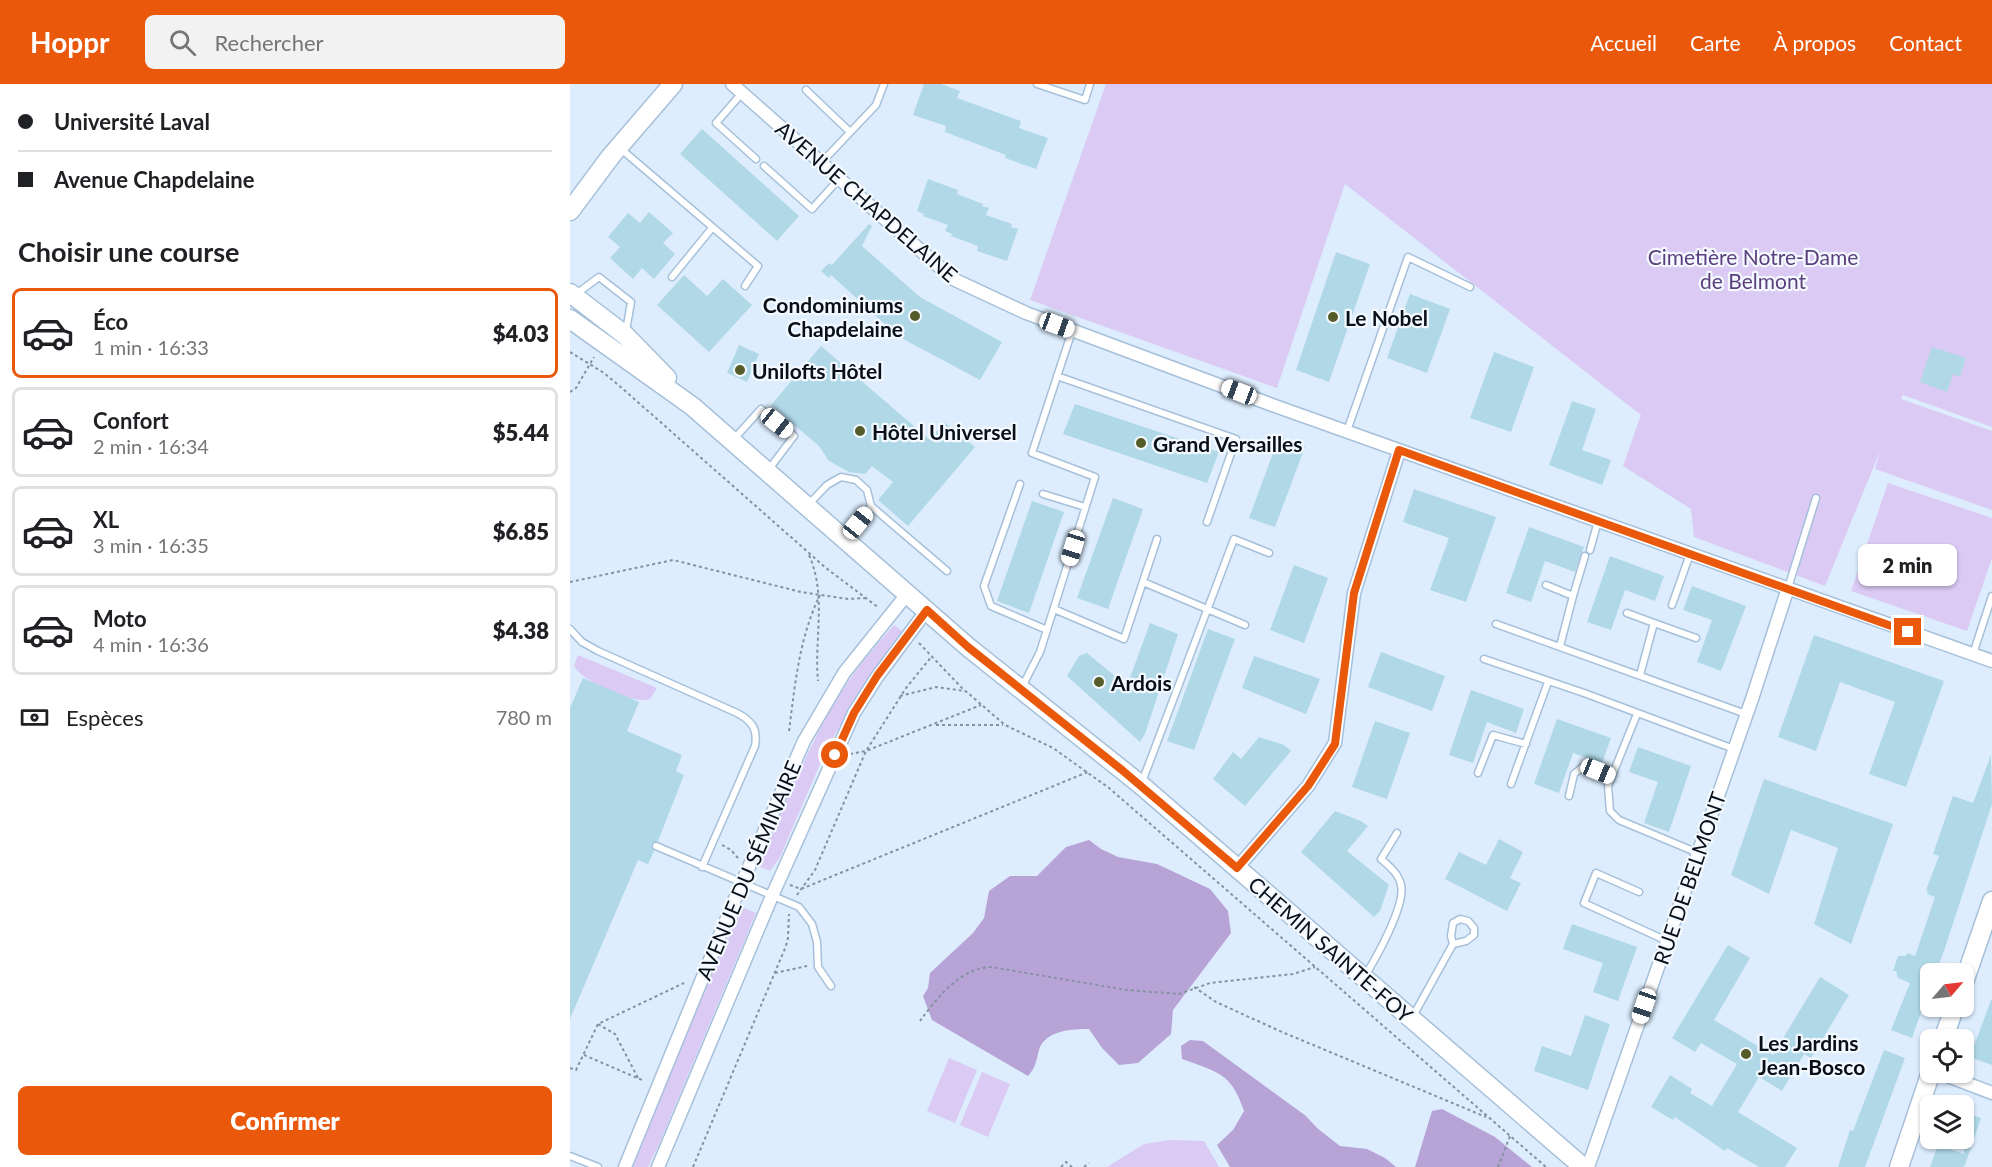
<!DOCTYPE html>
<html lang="fr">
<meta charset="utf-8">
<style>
body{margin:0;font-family:Lato,sans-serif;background:#f2f2f2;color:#202124;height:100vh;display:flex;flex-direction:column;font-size:22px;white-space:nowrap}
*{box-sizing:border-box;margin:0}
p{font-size:20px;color:#757577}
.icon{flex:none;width:33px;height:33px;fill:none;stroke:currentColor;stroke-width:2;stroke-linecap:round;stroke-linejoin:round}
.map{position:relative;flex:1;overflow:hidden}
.sheet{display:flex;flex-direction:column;background:#fff;width:570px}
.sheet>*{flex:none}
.banner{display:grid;align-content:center;height:132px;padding:0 18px;background:#fff}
.needle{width:39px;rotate:62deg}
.tools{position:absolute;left:1350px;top:879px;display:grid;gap:12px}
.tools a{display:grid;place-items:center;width:54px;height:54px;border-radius:9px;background:#fff;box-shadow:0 2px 4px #0004;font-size:30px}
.end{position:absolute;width:27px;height:27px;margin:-14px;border:8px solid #ea580c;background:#fff;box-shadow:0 0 0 3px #fff}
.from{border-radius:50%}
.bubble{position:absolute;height:42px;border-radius:9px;background:#fff;box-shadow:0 2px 4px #0004;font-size:20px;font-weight:800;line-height:42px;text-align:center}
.car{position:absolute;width:18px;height:36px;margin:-18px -9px;border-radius:8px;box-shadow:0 0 4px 2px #0007;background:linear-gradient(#fff 24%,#345 0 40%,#fff 0 76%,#345 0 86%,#fff 0)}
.banner b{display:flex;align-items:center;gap:21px;height:57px;font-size:22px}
.banner b+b{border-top:2px solid #e0e0e0}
.banner i{width:15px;height:15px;background:#202124}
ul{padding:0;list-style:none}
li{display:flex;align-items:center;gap:18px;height:90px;margin:0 12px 9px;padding:0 6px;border:3px solid #e0e0e0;border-radius:9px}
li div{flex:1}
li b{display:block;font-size:22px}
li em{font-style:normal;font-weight:800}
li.on{border-color:#ea580c}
li>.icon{width:54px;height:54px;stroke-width:1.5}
h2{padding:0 18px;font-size:27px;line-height:72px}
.pay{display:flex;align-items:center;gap:15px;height:66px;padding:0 18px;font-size:22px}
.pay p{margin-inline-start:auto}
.button{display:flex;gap:12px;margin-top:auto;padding:12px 18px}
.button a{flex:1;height:69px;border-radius:9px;background:#ea580c;color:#fff;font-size:24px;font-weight:800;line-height:69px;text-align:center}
header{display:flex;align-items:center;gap:36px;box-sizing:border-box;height:84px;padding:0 30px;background:#ea580c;color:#fff}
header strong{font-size:28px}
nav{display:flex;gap:33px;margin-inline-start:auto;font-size:21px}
.search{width:420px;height:54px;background:#f2f2f2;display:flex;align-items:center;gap:15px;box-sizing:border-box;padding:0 21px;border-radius:9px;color:#757577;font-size:22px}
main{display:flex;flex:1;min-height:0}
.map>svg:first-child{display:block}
</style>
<header>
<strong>Hoppr</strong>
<div class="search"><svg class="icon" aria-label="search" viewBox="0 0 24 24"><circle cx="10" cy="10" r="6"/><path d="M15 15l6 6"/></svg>Rechercher</div>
<nav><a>Accueil</a><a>Carte</a><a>À propos</a><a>Contact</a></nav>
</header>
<main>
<section class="sheet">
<div class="banner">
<b><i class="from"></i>Université Laval</b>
<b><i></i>Avenue Chapdelaine</b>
</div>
<h2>Choisir une course</h2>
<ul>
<li class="on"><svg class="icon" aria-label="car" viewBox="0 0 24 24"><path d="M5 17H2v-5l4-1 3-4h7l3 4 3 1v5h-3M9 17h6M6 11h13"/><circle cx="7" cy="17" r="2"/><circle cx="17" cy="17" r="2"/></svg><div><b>Éco</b><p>1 min · 16:33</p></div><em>$4.03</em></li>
<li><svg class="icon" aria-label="car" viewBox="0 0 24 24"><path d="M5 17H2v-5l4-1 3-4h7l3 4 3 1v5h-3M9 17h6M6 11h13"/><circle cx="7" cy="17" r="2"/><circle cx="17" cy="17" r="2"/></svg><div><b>Confort</b><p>2 min · 16:34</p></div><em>$5.44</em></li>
<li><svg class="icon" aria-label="car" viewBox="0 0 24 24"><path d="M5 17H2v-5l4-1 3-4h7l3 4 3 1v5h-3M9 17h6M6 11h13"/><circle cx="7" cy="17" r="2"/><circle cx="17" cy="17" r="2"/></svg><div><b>XL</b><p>3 min · 16:35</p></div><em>$6.85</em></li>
<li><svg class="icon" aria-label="car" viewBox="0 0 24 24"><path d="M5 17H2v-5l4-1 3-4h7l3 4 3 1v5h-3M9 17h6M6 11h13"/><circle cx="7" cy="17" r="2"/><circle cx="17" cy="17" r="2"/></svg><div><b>Moto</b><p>4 min · 16:36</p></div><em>$4.38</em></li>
</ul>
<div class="pay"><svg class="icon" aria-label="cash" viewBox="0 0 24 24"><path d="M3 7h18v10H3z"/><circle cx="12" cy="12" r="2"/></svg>Espèces<p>780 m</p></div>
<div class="button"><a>Confirmer</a></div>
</section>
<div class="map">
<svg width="1422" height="1083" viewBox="0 0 1422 1083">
<rect width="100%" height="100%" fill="#ddedfe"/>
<path fill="#dacaf4" d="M536,0H1422V343L1333,311L1331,315L1422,347V426L1305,385L1310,367L1255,502L1124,453L1121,425L1053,382L1071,331L775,100L707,304L460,216Z
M1318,399L1422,434V474L1397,547L1281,507Z
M324,541L332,547L302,588L257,664L210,773L200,787L188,782C213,727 234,669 266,617C282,589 303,565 324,541Z
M8,571L87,604L80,615C64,621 11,597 4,582Z
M172,823L186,829L89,1060L78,1083H63L127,924Z
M379,974L407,986L385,1039L357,1027Z
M412,988L440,1000L418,1053L390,1041Z
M601,1056L634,1057L649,1083H537L574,1060Z"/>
<path fill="#b7a3d6" d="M519,756L531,765L548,773L587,780L640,805L658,827L661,849L603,926L601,950L568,979L549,981L532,964L519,945C503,945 475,946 469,966C466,977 466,983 458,992L362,936L353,912L358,904L360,889L403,849L414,834L419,807L440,792H467L496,763Z
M620,956L633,957L736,1032L747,1044L770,1062L797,1065L815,1074L826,1083H660L647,1061L663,1046L674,1027C661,988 647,988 612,975L611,962Z
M872,1025L925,1053L962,1083H845L862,1027Z"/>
<path fill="#b0d8e7" d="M354,0H371L390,7L387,14L451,37L449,44L478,54L466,85L435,74L436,71L375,48L376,42L343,31Z
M132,45L229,132L207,157L110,70Z
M358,95L388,106L387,110L413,120L412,122L419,124L416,131L442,140L441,143L448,145L437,177L407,167L408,162L381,152L382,150L375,147L378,141L353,132L354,130L347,127Z
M79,128L103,149L93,159L105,170L84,195L72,184L63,195L40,174L50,163L38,153L58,129L70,139Z
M299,140L302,142L292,162L350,213L432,258L410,296L335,256L317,242L261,191L259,194L251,187L259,179L262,181Z
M766,168L800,180L759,298L726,286Z
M114,191L137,212L153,195L182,221L139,268L87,221Z
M840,210L880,225L857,289L817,274Z
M169,261L189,270L177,298L157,289Z
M251,262L360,356L374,338L405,363L338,442L308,416L323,398L302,382L295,390L279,388L259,377L249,362L201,321Z
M1362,263L1396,274L1390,293L1383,290L1377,308L1350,298Z
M924,268L964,283L941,348L900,334Z
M1002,317L1026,325L1012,366L1041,376L1032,401L979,381Z
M505,320L649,368L637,399L493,350Z
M709,353L735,363L705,443L679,434Z
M844,405L926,433L896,518L860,506L879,454L833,438Z
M543,414L573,425L538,525L507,514Z
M462,417L494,428L459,529L427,517Z
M959,443L1014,463L1005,488L975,477L961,518L936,509Z
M1040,472L1094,492L1085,517L1055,506L1041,546L1017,538Z
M724,481L758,494L734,559L700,546Z
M1122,502L1176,522L1151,587L1127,578L1142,536L1113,526Z
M580,539L608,550L575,650L570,658L497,592L509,572L517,569L557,602Z
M638,545L665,555L624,666L597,657Z
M1244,551L1374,597L1336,703L1299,690L1325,618L1270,598L1246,667L1208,653Z
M811,568L875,592L862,627L798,603Z
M684,572L750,595L736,630L672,604Z
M13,594L69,618L57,647L112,671L106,687L114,691L88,757L81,760L84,767L78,780L68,776L0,935V624Z
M901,606L954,625L946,649L917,638L903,679L879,671Z
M987,635L1041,654L1032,679L1003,669L989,709L964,700Z
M805,637L840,649L817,715L782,703Z
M689,653L714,661L721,667L675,722L643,695L663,668L671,675Z
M1068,663L1121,682L1099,748L1074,739L1088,698L1059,688Z
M1421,671L1422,720L1374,867L1365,890H1360V903L1342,954L1321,946L1340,899L1328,894L1326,887H1323L1328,872H1336L1337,869L1345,872L1365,813L1357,810L1358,807L1356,806L1369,772L1363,770L1383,712L1403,719Z
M1194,695L1323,740L1281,860L1244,840L1268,764L1221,746L1199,810L1161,791Z
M765,727L791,737L798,742L777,767L819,801L810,827L804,833L731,768Z
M929,755L953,768L940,794L951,799L937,827L875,795L889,768L916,781Z
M1002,840L1067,863L1048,917L1023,908L1033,879L993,865Z
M1158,861L1180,874L1144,936L1203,971L1250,893L1279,911L1241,974L1234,970L1212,1007L1189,993L1168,1028L1227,1064L1215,1083H1189L1157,1064L1155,1067L1149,1063L1105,1033L1103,1036L1081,1023L1100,991L1122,1005L1120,1009L1142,1022L1167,980L1131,959L1125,968L1102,954Z
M1421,916H1422V981L1400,973Z
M1015,931L1040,940L1018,1006L964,987L972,962L1001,972Z
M1314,966L1335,974L1295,1083H1268L1280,1046L1283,1047Z
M1394,1028L1411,1034L1395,1081L1393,1083H1360L1368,1061L1394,1070Z"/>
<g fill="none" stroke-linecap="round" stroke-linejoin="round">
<g stroke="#a6c0da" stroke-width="9">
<path id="lane" d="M467,0L515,16L520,0
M236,6L279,47
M172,9L146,39L186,75
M51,65L188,182L175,202
M252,78L306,21L314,0
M194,82L242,125L269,95
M102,193L142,144
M5,211L29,193L61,218L56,247
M487,292L666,355L637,438
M777,347L838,173L900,203
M164,355L191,325L224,352L199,385
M450,400L414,502L421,522L477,546
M473,410L515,423
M238,421L257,401L271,393L286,396L297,406L301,422L377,487
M275,454L301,422
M1020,466L1028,437
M573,498L675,541
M976,501L1003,512L990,562
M1218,504L1246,414
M1003,512L1015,472
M1102,521L1120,470
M484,525L554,555L587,455
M1057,529L1084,539
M926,540L1176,630
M0,545L12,558L28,567L167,629C182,637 188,645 185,662L132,783
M1403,570L1422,512
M914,575L1014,609L1164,665
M1070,591L1084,539L1126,554
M452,603L470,568L525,393L462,369L502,247
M1067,630L1038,702L1040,727L1049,736L1128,769
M908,689L923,651L956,660
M572,698L664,455L699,469
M941,700L978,598
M999,712L1004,690L1014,682L1041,693
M86,762L229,823L242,840L247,858L248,883L261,902
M1069,808L1026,789L1014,819L1097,857
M795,892C806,874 836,821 831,801C829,790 819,782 811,775L827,749
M842,934L883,860L896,857L904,851V844L898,837L890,835L883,839L881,852L883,860
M0,1072L28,1083"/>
</g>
<g stroke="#a6c0da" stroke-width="15">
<path id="street" d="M162,0L383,195L456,229L705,322L1422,577
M667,784L738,702L765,659L784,509L829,367
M1367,988L1422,1009
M55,1083L164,817L234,657L274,589L338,509
M88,1083L202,812L284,629L307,593L357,526
M1018,1083L1182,615L1218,504"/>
</g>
<g stroke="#a6c0da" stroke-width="21">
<path id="secondary" d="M0,127L41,72L103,0
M0,209L55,251L97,294
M0,235L122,322L398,563L571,701L1013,1083
M1394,898L1422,817
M1373,956L1385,922
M1329,1083L1361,988"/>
</g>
<path stroke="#84919f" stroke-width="2" stroke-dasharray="3 3" stroke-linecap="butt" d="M0,268L34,289L53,305L256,484L309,524
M0,308L6,304L24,273
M239,471C257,512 244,554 248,597
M0,498L103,476L231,508L278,515L296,514
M349,559L392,604L435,641L483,664L539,704L976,1083
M330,612L366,603L395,607
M366,641H433
M219,647C225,601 229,554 250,511
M280,670L296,667L411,621
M152,761L161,766L168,774
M220,801L231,805L518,688
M227,811L245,786L296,667L336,604L362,572
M205,889L237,882
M624,903L646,918L712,948L916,1033
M350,937C367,914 390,884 421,883L557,906L609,910L640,899L723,890L745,883
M28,940L45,950L68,994
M14,971L72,996
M0,984L6,986L28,940L114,899
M123,1083L216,862L218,854L219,830
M491,1083L496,1078L502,1083
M514,1083L519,1079
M928,1083L940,1052"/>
<use href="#lane" stroke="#fff" stroke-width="6"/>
<use href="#street" stroke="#fff" stroke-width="12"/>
<use href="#secondary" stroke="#fff" stroke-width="18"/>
</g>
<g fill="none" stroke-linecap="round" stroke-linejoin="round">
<path stroke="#ea580c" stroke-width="8" d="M265,671L284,629L307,592L357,526L398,563L552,686L667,784L738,702L765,660L784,509L829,366L1338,548"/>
</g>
<g fill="#555b29" stroke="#f3f9fe" stroke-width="2">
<circle cx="345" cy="232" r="6"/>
<circle cx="763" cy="233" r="6"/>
<circle cx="170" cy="286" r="6"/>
<circle cx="290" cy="347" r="6"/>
<circle cx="571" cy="359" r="6"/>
<circle cx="529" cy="598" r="6"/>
<circle cx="1176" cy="970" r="6"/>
</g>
<g text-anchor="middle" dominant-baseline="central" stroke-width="4.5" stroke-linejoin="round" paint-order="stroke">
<g font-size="21" fill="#071019" stroke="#f3f9fe">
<text transform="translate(297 117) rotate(41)">AVENUE CHAPDELAINE</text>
<text transform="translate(178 786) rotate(-67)">AVENUE DU SÉMINAIRE</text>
<text transform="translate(1119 794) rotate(-71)">RUE DE BELMONT</text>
<text transform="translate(761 865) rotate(41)">CHEMIN SAINTE-FOY</text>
</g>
<g font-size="21" fill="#5b3f7e" stroke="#f3f9fe">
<text x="1183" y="172">Cimetière Notre-Dame<tspan x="1183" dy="24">de Belmont</tspan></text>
</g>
<g font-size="21" font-weight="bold" fill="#071019" stroke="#f3f9fe" text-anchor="start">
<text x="333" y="220" text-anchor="end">Condominiums<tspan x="333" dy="24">Chapdelaine</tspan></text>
<text x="775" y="233">Le Nobel</text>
<text x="182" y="286">Unilofts Hôtel</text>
<text x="302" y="347">Hôtel Universel</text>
<text x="583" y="359">Grand Versailles</text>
<text x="541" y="598">Ardois</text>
<text x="1188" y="958">Les Jardins<tspan x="1188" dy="24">Jean-Bosco</tspan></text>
</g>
</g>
</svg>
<div class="tools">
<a><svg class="needle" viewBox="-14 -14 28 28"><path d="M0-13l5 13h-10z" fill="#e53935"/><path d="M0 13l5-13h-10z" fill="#757577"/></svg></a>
<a><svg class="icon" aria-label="locate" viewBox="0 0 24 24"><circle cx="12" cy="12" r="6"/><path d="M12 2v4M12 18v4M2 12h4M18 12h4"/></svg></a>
<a><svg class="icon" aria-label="layers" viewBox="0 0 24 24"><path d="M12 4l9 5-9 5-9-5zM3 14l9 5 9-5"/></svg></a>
</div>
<i class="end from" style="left:265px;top:671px"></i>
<i class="end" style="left:1338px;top:548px"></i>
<div class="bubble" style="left:1288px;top:460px;width:99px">2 min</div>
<i class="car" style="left:487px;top:241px;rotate:110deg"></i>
<i class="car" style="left:669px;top:308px;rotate:291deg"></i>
<i class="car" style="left:207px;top:339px;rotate:129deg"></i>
<i class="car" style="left:288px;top:439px;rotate:39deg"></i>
<i class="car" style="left:503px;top:464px;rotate:197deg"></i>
<i class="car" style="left:1028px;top:687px;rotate:112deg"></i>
<i class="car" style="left:1074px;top:922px;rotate:199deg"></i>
</div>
</main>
